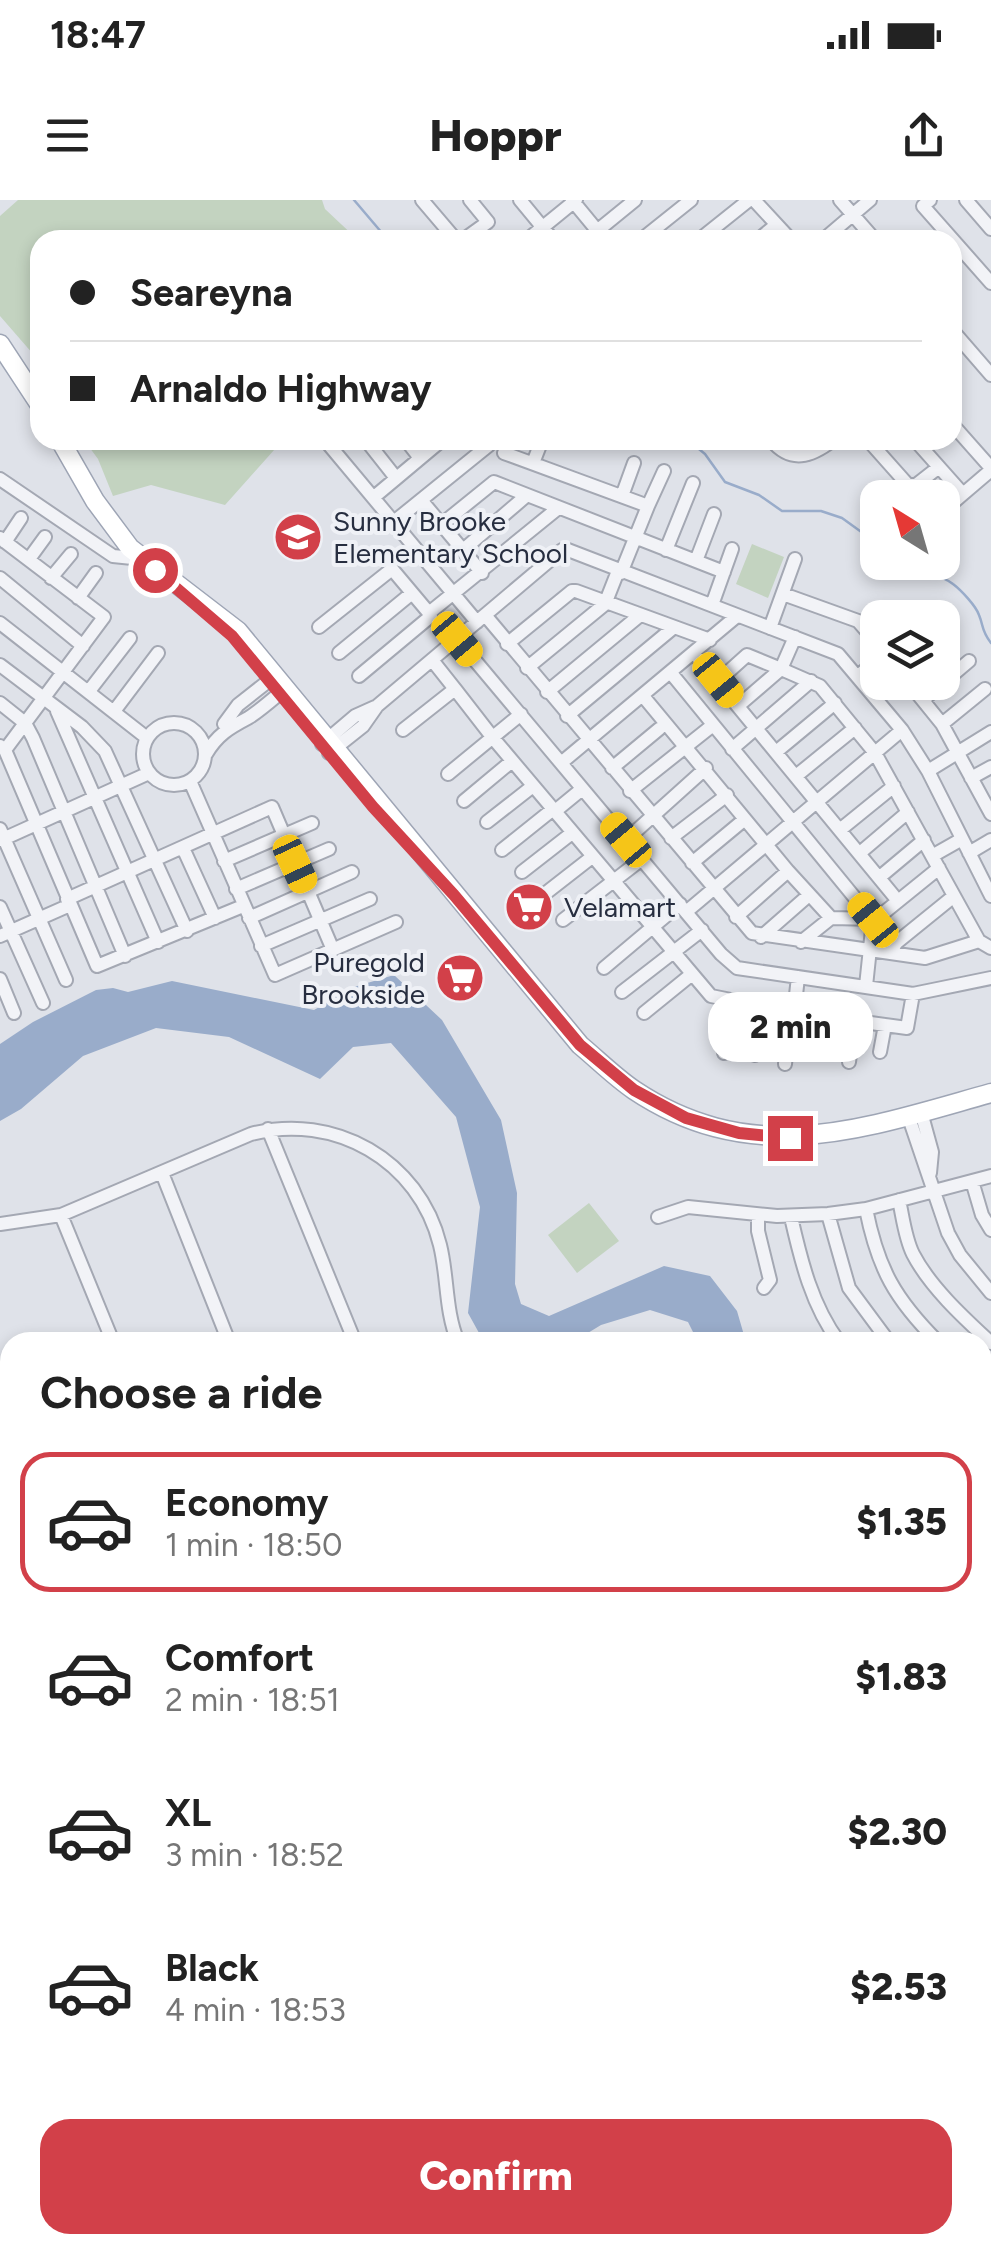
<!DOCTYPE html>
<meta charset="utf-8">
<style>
body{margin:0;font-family:Figtree,sans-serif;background:#f6f6f6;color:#222;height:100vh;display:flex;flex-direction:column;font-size:38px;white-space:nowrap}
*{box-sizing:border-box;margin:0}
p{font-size:32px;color:#767676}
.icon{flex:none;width:55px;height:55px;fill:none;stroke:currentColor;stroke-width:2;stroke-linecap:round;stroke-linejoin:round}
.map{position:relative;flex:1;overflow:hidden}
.sheet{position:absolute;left:0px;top:1132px;width:992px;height:922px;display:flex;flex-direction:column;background:#fff;border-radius:30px 30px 0 0;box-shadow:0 5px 15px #0003}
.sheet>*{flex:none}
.top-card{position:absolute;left:30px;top:30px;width:932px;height:220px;border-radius:30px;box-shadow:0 5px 15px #0003;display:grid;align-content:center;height:220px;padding:0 40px;background:#fff}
.needle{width:65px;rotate:323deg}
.controls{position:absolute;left:860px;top:280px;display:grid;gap:20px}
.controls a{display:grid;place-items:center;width:100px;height:100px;border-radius:20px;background:#fff;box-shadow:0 5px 15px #0003;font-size:50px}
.end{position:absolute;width:45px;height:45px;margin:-22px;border:12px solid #d24049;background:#fff;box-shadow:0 0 0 5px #fff}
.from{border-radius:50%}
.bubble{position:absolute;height:70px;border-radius:30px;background:#fff;box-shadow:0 5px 15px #0003;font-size:32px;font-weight:800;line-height:70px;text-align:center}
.car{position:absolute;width:30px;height:60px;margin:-30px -15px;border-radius:12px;box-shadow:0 0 8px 2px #0007;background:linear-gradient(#f5c518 24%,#345 0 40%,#f5c518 0 76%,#345 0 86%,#f5c518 0)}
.top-card b{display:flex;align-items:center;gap:35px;height:95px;font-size:38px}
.top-card b+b{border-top:2px solid #e0e0e0}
.top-card i{width:25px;height:25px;background:#222}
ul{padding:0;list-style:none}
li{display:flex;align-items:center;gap:30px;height:140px;margin:0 20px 15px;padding:0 20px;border:5px solid transparent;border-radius:30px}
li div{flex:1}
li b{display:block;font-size:38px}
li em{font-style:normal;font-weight:800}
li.active{border-color:#d24049}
li>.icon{width:90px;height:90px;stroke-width:1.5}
h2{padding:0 40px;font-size:45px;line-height:120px}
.cta{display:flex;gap:20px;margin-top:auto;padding:20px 40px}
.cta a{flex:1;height:115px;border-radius:30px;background:#d24049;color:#fff;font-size:40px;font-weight:800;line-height:115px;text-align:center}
.status{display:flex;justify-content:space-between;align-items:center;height:70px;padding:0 50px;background:#fff;direction:ltr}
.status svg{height:28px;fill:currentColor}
header{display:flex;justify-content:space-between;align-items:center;height:130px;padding:0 40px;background:#fff;font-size:45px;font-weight:800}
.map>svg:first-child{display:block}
</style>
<div class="status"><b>18:47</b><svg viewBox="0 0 49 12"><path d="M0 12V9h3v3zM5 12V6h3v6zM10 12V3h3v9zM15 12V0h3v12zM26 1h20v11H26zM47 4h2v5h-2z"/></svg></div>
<header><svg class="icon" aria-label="menu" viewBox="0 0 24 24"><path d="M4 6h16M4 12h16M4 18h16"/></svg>Hoppr<svg class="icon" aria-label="share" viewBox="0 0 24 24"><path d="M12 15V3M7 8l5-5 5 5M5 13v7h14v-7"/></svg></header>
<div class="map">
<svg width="991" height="2054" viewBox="0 0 991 2054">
<rect width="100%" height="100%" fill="#dfe2e9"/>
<path fill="#c3d3c0" d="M18,0H322L325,9L358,40H40V162L0,116V16Z
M84,240H283L225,305L151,285L113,296L98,259Z
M752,344L784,357L768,398L736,384Z
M589,1003L619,1041L577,1073L548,1035Z"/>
<path fill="#99acca" d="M394,775L442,820L501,920L517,993L515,1084L521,1104L549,1116L664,1066L710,1076L737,1111L746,1142H698L688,1122L650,1110L601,1125L573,1142H484L468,1113L480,1007L456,917L391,843L353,847L320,879L229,837L156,828L83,856L21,909L0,921V844L33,822L96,790L113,788L128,792L172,781L314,810L354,787Z
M983,1279L986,1283L991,1317V1443L983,1415Z"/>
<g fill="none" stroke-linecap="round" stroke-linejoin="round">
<path stroke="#99acca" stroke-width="2.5" d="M354,0L388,40
M688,240L705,254L725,282L759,295L782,311H821L842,318L878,344
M903,362C916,372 938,372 953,384C961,390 976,406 979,415C984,427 981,430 991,443
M0,1168L10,1178
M0,1930L10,1939
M757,2045V2054
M19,2054L23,2045"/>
<g stroke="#a4a8b3" stroke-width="16">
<path id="minor" d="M422,0L456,40
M520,0L553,40
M572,0L605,40
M754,0L791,40
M840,0L875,40
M930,0L923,6L991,83
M966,0L991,29
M597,31L635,0
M463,40L488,22L470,0
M527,40L576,0
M641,40L691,0
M699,40L749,0
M758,40L776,25
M823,40L870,0
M952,130L991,175
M952,224L991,268
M325,240L477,422
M366,240L396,278
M406,240L420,258
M771,240C791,264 811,257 833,240
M868,240L908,285H916L939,267
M915,240L963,294L991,270
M504,253L648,306L621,373
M533,263L542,240
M0,279L113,356L142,359
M622,296L634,263
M374,297L442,240
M421,300L482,373
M648,306L664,271
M942,312L963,294
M395,321L489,245
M442,324L494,282L724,372
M0,338L104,417L5,550
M5,342L21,318
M463,350L526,296
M666,350L693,283
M29,359L45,337
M696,361L714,314
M0,378L83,446
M51,378L71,354
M783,394L858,421L878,444
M78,398L96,373
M712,405L732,349
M485,415L752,733L925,758L979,741L991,748
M926,418L927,417
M0,423L147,538
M319,427L392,369L429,413L557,309
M770,428L795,359
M795,437L781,469L820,486L875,553L979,741
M457,439L721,754L737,768L913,794L991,778
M942,443L949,437
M507,444L572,391H576L710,440
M339,453L412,393
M694,453L898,701
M432,460L455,489
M0,465L82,527L105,551L187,731
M527,468L605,404L618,371
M671,473L873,720L866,786
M359,476L431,416L429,413
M858,476L878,459
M718,481L747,455L781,469L738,506
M908,482L942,524L991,614
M89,491L130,438
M547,492L639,416
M643,496L788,671L831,718L876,719L939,668
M923,500L969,461
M0,503L25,523L33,538L125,756
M115,510L158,453
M57,511L158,742
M567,516L673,428
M143 554a31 31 0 1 1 62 0a31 31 0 1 1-62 0Z
M224,524L238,505L276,475
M942,524L985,489
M403,530L455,489L493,538L711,796L791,812L907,828L913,794
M322,544L355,516L375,507
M0,546L5,550L97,766L243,706
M732,549L811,481
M776,552L835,503
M329,553L363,526L377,506L562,350H568L838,454L902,530L928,571L991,696
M206,554C217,535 229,528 248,518C261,510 274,498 286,488
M561,563L737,416
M612,568L659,529
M928,571L991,532
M448,574L521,514
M796,576L855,528
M971,578L991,567
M190,581L275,775L396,722
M630,591L713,525
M464,601L512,561
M554,612L582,589
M487,622L533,586
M0,629L66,780
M841,629L894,586
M671,638L727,595
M1,640L149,573
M626,640L706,568
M183,648L215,718
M502,650L552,610
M861,652L908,612
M969,653L991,640
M932,656L962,639
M224,661L312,623
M692,663L745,619
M522,672L572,633
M881,676L924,640
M236,689L329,649
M542,696L592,657
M67,699L272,607L333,750
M0,707L43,803
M686,712L902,530
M736,717L788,671
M249,718L352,672
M563,720L642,659
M0,736L70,705
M761,737L809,695
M801,742L831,718
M261,746L370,699
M891,753L896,743L954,696
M604,768L680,704
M0,779L14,813
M622,792L702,730
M644,813L692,774
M794,813L798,777
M880,852L885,825
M724,853L732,802
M755,855L761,807
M849,862L854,820
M785,864L791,812
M921,912L932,952L930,973
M908,915L948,1033L960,1055L991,1093
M268,929L355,1142
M162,973L229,1142
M972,981L982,1015L991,1030
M899,1000C903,1018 905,1038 913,1054C930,1087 964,1118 991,1143
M866,1009C878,1069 895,1099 938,1142
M828,1014L849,1088L889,1142
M61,1015L113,1142
M758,1015V1031L770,1080L764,1088
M658,1017L688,1007L777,1016L828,1014L866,1009L991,976
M791,1017C801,1061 812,1106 839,1142
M0,1024L61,1015L251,934C334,912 419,960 440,1045C448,1077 445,1111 458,1142
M982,1189L991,1180
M982,1239L991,1247
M982,1527L991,1531
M990,1854L991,1836
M982,1992H991
M348,2045L350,2054
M448,2045L449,2054
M551,2045L552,2054
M640,2045L646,2054
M838,2045V2054"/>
</g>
<g stroke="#9ea5b5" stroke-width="21">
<path id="major" d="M0,144L40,205
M60,240L95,301L130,348L238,431L580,845C598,860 615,877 634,890C754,970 865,928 991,893"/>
</g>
<use href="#minor" stroke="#f2f3f7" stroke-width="12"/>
<use href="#major" stroke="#fff" stroke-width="18"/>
</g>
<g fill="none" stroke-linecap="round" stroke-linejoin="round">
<path stroke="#d24049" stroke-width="12" d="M155,370L232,436L373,607L454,695L580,845L634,890L686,918L739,933L790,938"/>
</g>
<defs>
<g id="school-disc" transform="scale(2.5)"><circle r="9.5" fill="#d24049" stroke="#eff1f6"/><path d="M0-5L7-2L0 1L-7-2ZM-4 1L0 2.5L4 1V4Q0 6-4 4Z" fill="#fff"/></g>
<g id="supermarket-disc" transform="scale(2.5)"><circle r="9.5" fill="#d24049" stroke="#eff1f6"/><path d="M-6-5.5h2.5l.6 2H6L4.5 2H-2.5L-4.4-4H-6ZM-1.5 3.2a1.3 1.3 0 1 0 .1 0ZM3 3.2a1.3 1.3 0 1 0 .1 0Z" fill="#fff"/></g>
</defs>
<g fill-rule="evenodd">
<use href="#school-disc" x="298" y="337"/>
<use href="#supermarket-disc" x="529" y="707"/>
<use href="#supermarket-disc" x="460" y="778"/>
</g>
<g text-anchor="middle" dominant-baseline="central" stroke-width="8" stroke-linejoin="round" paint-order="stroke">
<g font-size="28" fill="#272e40" stroke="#eff1f6" text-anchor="start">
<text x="333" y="321">Sunny Brooke<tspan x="333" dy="32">Elementary School</tspan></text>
<text x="564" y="707">Velamart</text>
<text x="425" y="762" text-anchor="end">Puregold<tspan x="425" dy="32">Brookside</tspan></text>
</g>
</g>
</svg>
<div class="controls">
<a><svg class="needle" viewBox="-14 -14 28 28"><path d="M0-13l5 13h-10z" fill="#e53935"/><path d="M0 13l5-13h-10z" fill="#767676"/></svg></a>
<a><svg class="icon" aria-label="layers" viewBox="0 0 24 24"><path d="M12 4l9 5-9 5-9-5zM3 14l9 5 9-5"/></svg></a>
</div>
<i class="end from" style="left:155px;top:370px"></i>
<i class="end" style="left:790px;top:938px"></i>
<div class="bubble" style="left:708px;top:792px;width:165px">2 min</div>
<i class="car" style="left:457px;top:439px;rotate:140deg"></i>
<i class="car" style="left:718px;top:480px;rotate:141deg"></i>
<i class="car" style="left:626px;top:640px;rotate:320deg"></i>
<i class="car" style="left:295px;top:664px;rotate:155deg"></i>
<i class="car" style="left:873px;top:720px;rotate:321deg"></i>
<div class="top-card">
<b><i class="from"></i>Seareyna</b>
<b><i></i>Arnaldo Highway</b>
</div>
<section class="sheet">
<h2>Choose a ride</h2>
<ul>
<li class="active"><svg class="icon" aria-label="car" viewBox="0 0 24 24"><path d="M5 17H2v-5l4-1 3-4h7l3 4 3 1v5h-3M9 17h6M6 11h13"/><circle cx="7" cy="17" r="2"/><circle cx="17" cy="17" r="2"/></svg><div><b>Economy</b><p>1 min · 18:50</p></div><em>$1.35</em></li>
<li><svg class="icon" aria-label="car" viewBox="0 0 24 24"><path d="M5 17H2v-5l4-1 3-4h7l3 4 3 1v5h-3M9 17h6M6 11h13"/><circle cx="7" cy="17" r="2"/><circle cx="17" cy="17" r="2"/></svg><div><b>Comfort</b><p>2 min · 18:51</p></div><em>$1.83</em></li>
<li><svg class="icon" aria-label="car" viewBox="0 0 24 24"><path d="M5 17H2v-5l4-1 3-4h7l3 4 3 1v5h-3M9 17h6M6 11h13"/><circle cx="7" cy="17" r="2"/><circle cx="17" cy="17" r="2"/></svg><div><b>XL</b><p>3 min · 18:52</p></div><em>$2.30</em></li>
<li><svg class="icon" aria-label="car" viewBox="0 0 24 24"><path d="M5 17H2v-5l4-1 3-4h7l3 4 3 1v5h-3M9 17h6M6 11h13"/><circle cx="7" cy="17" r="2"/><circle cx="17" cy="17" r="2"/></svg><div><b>Black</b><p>4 min · 18:53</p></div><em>$2.53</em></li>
</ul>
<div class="cta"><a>Confirm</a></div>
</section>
</div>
